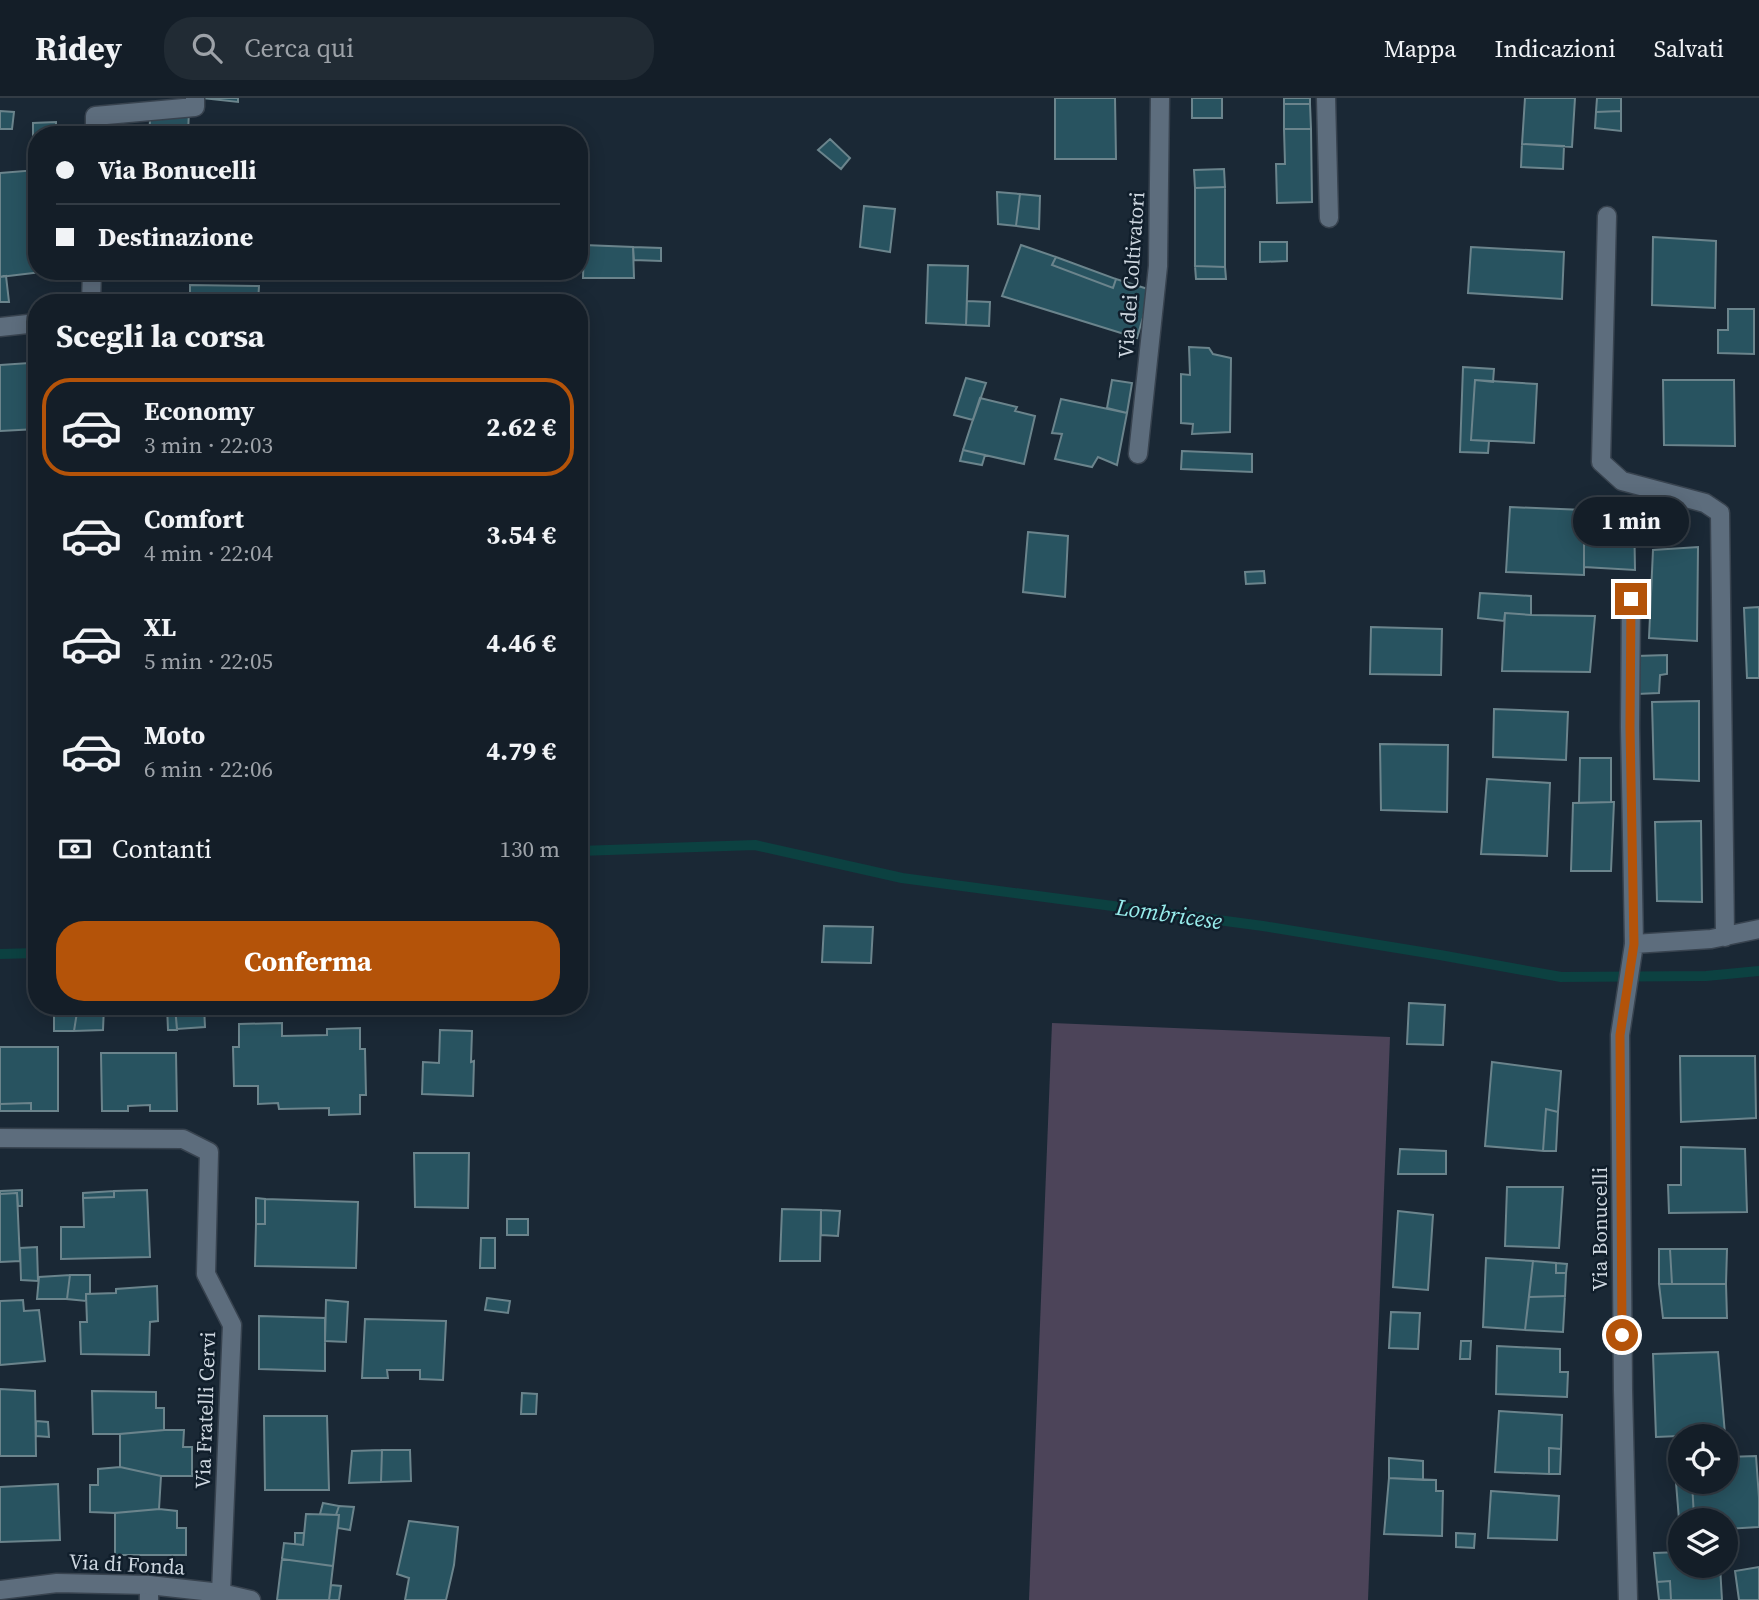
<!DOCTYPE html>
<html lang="it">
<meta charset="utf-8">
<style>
body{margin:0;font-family:"Source Serif 4",serif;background:#212b34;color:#f1f3f6;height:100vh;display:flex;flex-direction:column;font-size:26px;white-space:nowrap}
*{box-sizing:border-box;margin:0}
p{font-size:23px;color:#9da2a8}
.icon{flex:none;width:38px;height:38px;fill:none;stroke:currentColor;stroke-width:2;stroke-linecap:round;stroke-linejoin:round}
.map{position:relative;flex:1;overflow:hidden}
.details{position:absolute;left:28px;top:196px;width:560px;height:721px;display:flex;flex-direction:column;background:#141e28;border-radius:28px;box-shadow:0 4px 18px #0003,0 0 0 2px #333c45}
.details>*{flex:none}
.guide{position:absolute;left:28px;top:28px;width:560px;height:154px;border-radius:28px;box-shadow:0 4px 18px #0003,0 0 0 2px #333c45;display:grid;align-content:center;height:154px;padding:0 28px;background:#141e28}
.controls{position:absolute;left:1668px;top:1326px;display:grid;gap:14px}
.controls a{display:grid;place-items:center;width:70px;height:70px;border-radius:50%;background:#141e28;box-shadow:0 4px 18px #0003,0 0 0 2px #333c45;font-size:35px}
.end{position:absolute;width:32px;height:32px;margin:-16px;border:9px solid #b45309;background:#fff;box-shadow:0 0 0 4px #fff}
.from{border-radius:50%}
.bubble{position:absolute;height:49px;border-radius:24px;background:#141e28;box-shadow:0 4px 18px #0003,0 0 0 2px #333c45;font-size:23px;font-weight:700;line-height:49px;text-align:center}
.guide b{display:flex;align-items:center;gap:24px;height:66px;font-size:26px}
.guide b+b{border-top:2px solid #333c45}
.guide i{width:18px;height:18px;background:#f1f3f6}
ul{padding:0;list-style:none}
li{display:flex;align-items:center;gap:21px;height:98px;margin:0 14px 10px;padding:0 14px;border:4px solid transparent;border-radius:28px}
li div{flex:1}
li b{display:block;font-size:26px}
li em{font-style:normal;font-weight:700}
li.selected{border-color:#b45309}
li>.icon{width:63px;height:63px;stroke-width:1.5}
h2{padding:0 28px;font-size:32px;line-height:84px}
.pay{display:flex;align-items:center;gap:18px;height:77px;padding:0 28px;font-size:26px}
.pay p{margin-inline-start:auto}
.cta{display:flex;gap:14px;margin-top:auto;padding:14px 28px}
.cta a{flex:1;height:80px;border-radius:28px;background:#b45309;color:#fff;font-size:28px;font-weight:700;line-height:80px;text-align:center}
header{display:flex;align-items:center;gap:42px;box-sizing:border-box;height:98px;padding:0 35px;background:#141e28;border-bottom:2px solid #333c45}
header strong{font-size:33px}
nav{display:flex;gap:38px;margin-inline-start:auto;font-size:24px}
.search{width:490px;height:63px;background:#212b34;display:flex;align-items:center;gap:18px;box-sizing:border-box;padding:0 24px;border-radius:28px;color:#9da2a8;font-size:26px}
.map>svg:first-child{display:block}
</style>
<header>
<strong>Ridey</strong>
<div class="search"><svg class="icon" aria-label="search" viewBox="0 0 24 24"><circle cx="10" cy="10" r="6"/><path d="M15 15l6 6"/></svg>Cerca qui</div>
<nav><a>Mappa</a><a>Indicazioni</a><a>Salvati</a></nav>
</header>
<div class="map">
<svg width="1759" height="1502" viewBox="0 0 1759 1502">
<rect width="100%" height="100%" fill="#1a2835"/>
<path fill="#4c4459" d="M1052,925L1390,939L1368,1502H1029Z"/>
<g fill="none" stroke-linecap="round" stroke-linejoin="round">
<path stroke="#0c4141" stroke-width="10" d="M579,753L755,747L902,780L1263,828L1440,857L1561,879L1706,878L1759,873
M0,856L37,855"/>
</g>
<path fill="#285360" stroke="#6b848c" stroke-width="2" d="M202,0H238V4Z
M1055,0H1115L1116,61H1055Z
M1192,0H1222V20H1192Z
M1284,0H1310V6H1284Z
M1525,0H1575L1572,49L1522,46Z
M1597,0H1621V13L1596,14Z
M1284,6H1310L1311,31H1284Z
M151,9L189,11L188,37H149Z
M0,13L14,14L12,31H0Z
M1621,13V33L1595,30L1596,14Z
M56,24V37H37V63H33V25Z
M1284,31H1311L1312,104L1277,105L1276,66H1285Z
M830,41L850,60L841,71L818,52Z
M1522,46L1564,48L1563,71L1521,69Z
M1224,71L1225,89L1195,90L1194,72Z
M37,72V173H50L0,179V75Z
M1225,89V169L1195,168V90Z
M997,94L1020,96L1016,128L998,126Z
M1020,96L1040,98L1039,131L1016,128Z
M864,108L895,111L890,154L860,149Z
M1653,139L1716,143L1715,210L1652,207Z
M1260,144H1287V163L1260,164Z
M584,147L633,149L634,180H583Z
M1021,147L1056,159L1052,167L1113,190L1116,181L1151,192L1137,240L1002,198Z
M633,149L661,150V163L634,162Z
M1471,149L1564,154L1562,201L1468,195Z
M1056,159L1116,181L1113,190L1052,167Z
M928,167L968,168L966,227L926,225Z
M1195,168L1225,169L1226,181H1196Z
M6,178L9,204H0V179Z
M190,187L259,188L258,205H190Z
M967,203L990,204L989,228L966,227Z
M1728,211H1754V256L1718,255V232H1728Z
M1189,249L1209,250L1213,256L1231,260L1230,334L1192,336L1193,326L1181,325V276L1190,277Z
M29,265L33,299L37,298V331L0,333V267Z
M1463,269L1494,271L1493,284L1475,282L1471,342L1489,343L1488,355L1460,354Z
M966,280L986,285L973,322L954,317Z
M1112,282L1132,285L1127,315L1107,310Z
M1475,282L1537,286L1534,345L1471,342Z
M1663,282H1734L1735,348L1664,347Z
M980,300L1017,309L1015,313L1035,318L1024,366L963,352Z
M1061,301L1127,315L1117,367L1098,359L1092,369L1055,361L1062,336L1052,335Z
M963,352L985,357L982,367L960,363Z
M1182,353L1252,356V374L1181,371Z
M1510,409L1584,412V477L1506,474Z
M1584,412H1634L1635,472L1584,469Z
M1028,434L1068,438L1065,499L1023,494Z
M1698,449L1697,543L1649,540L1653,452Z
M1264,473L1265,485L1246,486L1245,474Z
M1480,495L1531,498V517L1505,515L1504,523L1478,520Z
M1759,509V580H1747L1744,510Z
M1505,515L1531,517L1595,518L1590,574L1502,573Z
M1371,529L1442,531L1441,577L1370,576Z
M1667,557V576L1660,577L1659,595L1637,596L1636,558Z
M1699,603V683L1654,681L1652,604Z
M1494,611L1568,614L1566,662L1493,659Z
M1380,646L1448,647L1447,714L1381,712Z
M1580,660H1611V704L1579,705Z
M1487,681L1550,685L1547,758L1481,756Z
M1611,704H1614L1611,773H1571L1573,705Z
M1701,723L1702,804L1657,803L1655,724Z
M824,828L873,829L871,865L822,864Z
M1409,905L1445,907L1443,947L1407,946Z
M54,908H78L74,933H54Z
M78,908H104L103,932L74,933Z
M167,908H175L177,932H168Z
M175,908H204L205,929L177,931Z
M452,908H470L467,916L451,910Z
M282,925V938L327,937V931L360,930V951H365L366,997H360V1016L329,1017V1010L279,1011L278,1005L258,1006V988H234L233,949H239V926Z
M440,932L472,933L471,964L474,963L473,998L422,996L423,964L439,965Z
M0,949H58V1013H31V1005L0,1006Z
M101,955H176L177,1013H150V1007L128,1008V1013H102Z
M1680,958H1755L1756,1020L1681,1024Z
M1492,964L1561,973L1558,1014L1546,1011L1543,1053L1485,1048Z
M31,1005V1013H0V1006Z
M1546,1011L1558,1014L1556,1053H1543Z
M1681,1049L1745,1051L1747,1114L1669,1115L1668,1087H1681Z
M1400,1051L1446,1053V1076H1398Z
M414,1055H469L468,1110L415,1109Z
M1507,1089H1563L1559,1150L1505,1148Z
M22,1092V1108H18L17,1095L0,1096V1093Z
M147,1092L150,1159L61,1161V1129H84L83,1100L114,1099V1093Z
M114,1093V1099L83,1100V1095Z
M17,1095L20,1163L0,1164V1096Z
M256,1100L265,1101V1126H256Z
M265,1101L358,1104L356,1170L255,1168L256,1126H265Z
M782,1111L821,1112L820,1163H780Z
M821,1112L840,1113L838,1138L821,1137Z
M1398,1113L1433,1117L1428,1192L1393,1189Z
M507,1121H528V1137H507Z
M481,1140H495V1170H480Z
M37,1149L38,1183L21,1182L20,1150Z
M1659,1151H1670L1672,1186H1659Z
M1670,1151H1727L1726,1186H1672Z
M1486,1160L1533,1163L1525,1232L1483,1229Z
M1533,1163L1556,1165V1175H1566L1565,1198L1529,1199Z
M1556,1165L1567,1166L1566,1175H1556Z
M70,1177H90V1196H86V1203L67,1201Z
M70,1177L67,1201H37L39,1179Z
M1659,1186H1726L1727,1220H1663Z
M157,1188L158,1223L150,1224L149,1257L81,1256L80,1224H87L86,1196L116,1195V1191Z
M1565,1198L1563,1234L1525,1232L1529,1199Z
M487,1200L510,1203L508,1215L485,1212Z
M23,1202L24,1213L39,1212L45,1263L0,1267V1203Z
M326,1202L348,1204L346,1244L325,1243Z
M1391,1214L1420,1215L1418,1251L1389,1250Z
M259,1218L325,1220V1273L259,1271Z
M365,1221L446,1223L443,1282L420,1281V1272H387L388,1280H362Z
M1461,1243H1471L1470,1261H1460Z
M1497,1248L1560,1251V1274H1568L1567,1299L1496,1296Z
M1718,1254L1725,1336L1656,1339L1653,1256Z
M0,1291L35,1293L36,1358H0Z
M92,1293L156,1294V1310H164V1332L120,1336H93Z
M522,1295L537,1296L536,1316H521Z
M1499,1313L1562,1317L1561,1351L1549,1350V1376L1495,1374Z
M264,1318H327L329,1392H265Z
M36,1323L48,1324L49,1339L36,1338Z
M164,1332H184L183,1349H192V1378H161L120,1369V1336Z
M1549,1350L1561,1351L1560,1376H1549Z
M382,1352H410L411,1383L381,1384Z
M382,1352L381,1384L349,1385L352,1353Z
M1756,1358L1759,1400V1429L1726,1431V1423H1712V1418L1694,1419L1692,1384H1726V1359Z
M1389,1360L1423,1363V1382L1389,1380Z
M1674,1360H1680V1384H1692L1694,1419L1712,1418V1423H1680V1434Z
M120,1369L161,1378L159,1411L115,1415L90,1414V1387H98V1371Z
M1389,1380L1436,1382V1393H1443L1442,1438L1384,1436Z
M58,1386L60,1442L0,1444V1389Z
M1491,1393L1559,1398L1557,1442L1488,1440Z
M323,1405L339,1408L336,1417L320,1416Z
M339,1408L354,1409L350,1432L338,1430L339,1417H336Z
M159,1411L177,1413V1430H186V1457H115V1415Z
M306,1416L339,1417L333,1468L282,1461L284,1445L303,1447Z
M409,1423L458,1429L454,1467L446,1502H405L409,1480L397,1476Z
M295,1435H304L303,1447L295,1446Z
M1456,1435L1475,1436L1474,1450L1456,1449Z
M1680,1454V1468H1720L1722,1502H1671L1670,1483L1657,1484L1654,1455Z
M282,1461L333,1468L329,1502H277Z
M1759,1469V1502H1739L1735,1473Z
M1670,1483L1671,1502H1659L1657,1484Z
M331,1487L341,1488L339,1502H329Z"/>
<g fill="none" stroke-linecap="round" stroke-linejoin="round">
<g stroke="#38434f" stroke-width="21">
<path id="service" d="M1631,501L1630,629L1634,846
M149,1487V1502"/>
</g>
<g stroke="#38434f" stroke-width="21">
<path id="minor" d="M1326,0L1329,120
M95,37V18L195,9V0
M1607,118L1601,364L1622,383L1705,405L1720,415L1725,839
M91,205L92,173
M0,229L37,225
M1138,356L1158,168L1160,0
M0,1040L183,1041L209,1054L206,1176L232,1227L221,1495
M0,1492L57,1485L149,1487L221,1495L251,1502
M1628,1502L1623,1292L1620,937L1634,846L1711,841L1759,831"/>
</g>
<use href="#service" stroke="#5d6d7d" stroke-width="18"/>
<use href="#minor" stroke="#5d6d7d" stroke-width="18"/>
</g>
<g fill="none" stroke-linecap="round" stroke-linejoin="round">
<path stroke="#b45309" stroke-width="9" d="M1622,1237L1620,937L1634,846L1630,629L1631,501"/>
</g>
<g text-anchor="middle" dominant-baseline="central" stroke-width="5" stroke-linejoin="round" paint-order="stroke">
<g font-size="21" fill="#cdd6df" stroke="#101e2b">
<text transform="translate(1131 177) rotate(-86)">Via dei Coltivatori</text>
<text transform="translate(1599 1131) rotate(-90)">Via Bonucelli</text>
<text transform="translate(205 1312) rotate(-88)">Via Fratelli Cervi</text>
<text transform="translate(127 1466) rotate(3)">Via di Fonda</text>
</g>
<g font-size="23" font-style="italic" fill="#98edec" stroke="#101e2b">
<text transform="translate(1169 816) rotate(8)">Lombricese</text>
</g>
</g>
</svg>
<div class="controls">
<a><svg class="icon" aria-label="locate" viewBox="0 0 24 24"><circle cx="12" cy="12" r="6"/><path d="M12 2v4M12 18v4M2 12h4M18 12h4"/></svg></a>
<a><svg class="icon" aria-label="layers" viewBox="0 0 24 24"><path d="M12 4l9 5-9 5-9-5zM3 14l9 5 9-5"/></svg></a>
</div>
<i class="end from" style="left:1622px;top:1237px"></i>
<i class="end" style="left:1631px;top:501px"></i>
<div class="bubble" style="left:1573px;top:399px;width:116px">1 min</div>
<div class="guide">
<b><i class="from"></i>Via Bonucelli</b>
<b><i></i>Destinazione</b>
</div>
<section class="details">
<h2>Scegli la corsa</h2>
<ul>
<li class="selected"><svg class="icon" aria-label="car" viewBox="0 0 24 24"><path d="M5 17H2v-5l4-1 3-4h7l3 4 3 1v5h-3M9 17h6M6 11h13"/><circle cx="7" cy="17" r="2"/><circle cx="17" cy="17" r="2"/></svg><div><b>Economy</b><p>3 min · 22:03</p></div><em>2.62 €</em></li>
<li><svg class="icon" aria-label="car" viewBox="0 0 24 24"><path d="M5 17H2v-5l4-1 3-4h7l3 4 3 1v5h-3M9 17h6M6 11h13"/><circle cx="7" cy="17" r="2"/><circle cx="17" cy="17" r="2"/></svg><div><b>Comfort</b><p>4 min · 22:04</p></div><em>3.54 €</em></li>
<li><svg class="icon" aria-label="car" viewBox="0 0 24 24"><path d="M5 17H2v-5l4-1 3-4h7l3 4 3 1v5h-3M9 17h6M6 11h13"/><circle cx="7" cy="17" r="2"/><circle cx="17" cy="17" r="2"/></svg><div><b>XL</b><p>5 min · 22:05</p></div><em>4.46 €</em></li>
<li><svg class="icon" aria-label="car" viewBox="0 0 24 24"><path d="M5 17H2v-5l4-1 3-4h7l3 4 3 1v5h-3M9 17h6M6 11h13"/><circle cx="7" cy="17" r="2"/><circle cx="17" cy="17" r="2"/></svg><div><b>Moto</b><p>6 min · 22:06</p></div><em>4.79 €</em></li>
</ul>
<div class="pay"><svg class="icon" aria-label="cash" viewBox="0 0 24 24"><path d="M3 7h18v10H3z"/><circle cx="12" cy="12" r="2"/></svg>Contanti<p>130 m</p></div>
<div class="cta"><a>Conferma</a></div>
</section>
</div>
